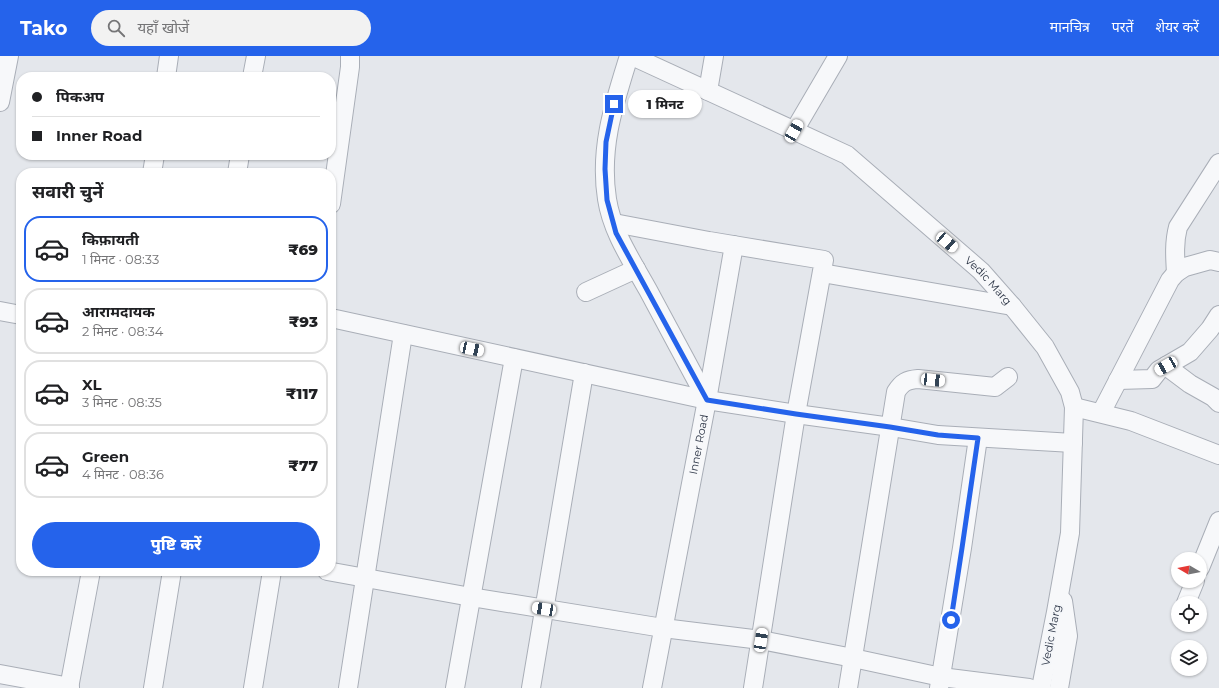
<!DOCTYPE html>
<html lang="hi">
<meta charset="utf-8">
<style>
body{margin:0;font-family:Montserrat,"Noto Sans Devanagari",sans-serif;background:#f2f2f2;color:#202124;height:100vh;display:flex;flex-direction:column;font-size:15px;white-space:nowrap}
*{box-sizing:border-box;margin:0}
p{font-size:13px;color:#757577}
.icon{flex:none;width:22px;height:22px;fill:none;stroke:currentColor;stroke-width:2;stroke-linecap:round;stroke-linejoin:round}
.map{position:relative;flex:1;overflow:hidden}
.side{position:absolute;left:16px;top:112px;width:320px;height:408px;display:flex;flex-direction:column;background:#fff;border-radius:16px;box-shadow:0 1px 3px #0004}
.side>*{flex:none}
.guide{position:absolute;left:16px;top:16px;width:320px;height:88px;border-radius:16px;box-shadow:0 1px 3px #0004;display:grid;align-content:center;height:88px;padding:0 16px;background:#fff}
.needle{width:26px;rotate:280deg}
.fabs{position:absolute;left:1171px;top:496px;display:grid;gap:8px}
.fabs a{display:grid;place-items:center;width:36px;height:36px;border-radius:50%;background:#fff;box-shadow:0 1px 3px #0004;font-size:20px}
.end{position:absolute;width:18px;height:18px;margin:-9px;border:5px solid #2563eb;background:#fff;box-shadow:0 0 0 2px #fff}
.from{border-radius:50%}
.bubble{position:absolute;height:28px;border-radius:14px;background:#fff;box-shadow:0 1px 3px #0004;font-size:13px;font-weight:800;line-height:28px;text-align:center}
.car{position:absolute;width:12px;height:24px;margin:-12px -6px;border-radius:5px;box-shadow:0 0 3px 1px #0007;background:linear-gradient(#fff 24%,#345 0 40%,#fff 0 76%,#345 0 86%,#fff 0)}
.guide b{display:flex;align-items:center;gap:14px;height:38px;font-size:15px}
.guide b+b{border-top:1px solid #e0e0e0}
.guide i{width:10px;height:10px;background:#202124}
ul{padding:0;list-style:none}
li{display:flex;align-items:center;gap:12px;height:66px;margin:0 8px 6px;padding:0 8px;border:2px solid #e0e0e0;border-radius:16px}
li div{flex:1}
li b{display:block;font-size:15px}
li em{font-style:normal;font-weight:800}
li.on{border-color:#2563eb}
li>.icon{width:36px;height:36px;stroke-width:1.5}
h2{padding:0 16px;font-size:18px;line-height:48px}
.cta{display:flex;gap:8px;margin-top:auto;padding:8px 16px}
.cta a{flex:1;height:46px;border-radius:24px;background:#2563eb;color:#fff;font-size:16px;font-weight:800;line-height:46px;text-align:center}
header{display:flex;align-items:center;gap:24px;box-sizing:border-box;height:56px;padding:0 20px;background:#2563eb;color:#fff}
header strong{font-size:19px}
nav{display:flex;gap:22px;margin-inline-start:auto;font-size:14px}
.search{width:280px;height:36px;background:#f2f2f2;display:flex;align-items:center;gap:10px;box-sizing:border-box;padding:0 14px;border-radius:22px;color:#757577;font-size:15px}
.map>svg:first-child{display:block}
</style>
<header>
<strong>Tako</strong>
<div class="search"><svg class="icon" aria-label="search" viewBox="0 0 24 24"><circle cx="10" cy="10" r="6"/><path d="M15 15l6 6"/></svg>यहाँ खोजें</div>
<nav><a>मानचित्र</a><a>परतें</a><a>शेयर करें</a></nav>
</header>
<div class="map">
<svg width="1219" height="632" viewBox="0 0 1219 632">
<rect width="100%" height="100%" fill="#e4e7ec"/>
<g fill="none" stroke-linecap="round" stroke-linejoin="round">
<g stroke="#a9aeb7" stroke-width="20">
<g id="street">
<path d="M629,0C614,48 599,92 607,143C612,176 632,205 648,234C668,271 687,307 707,344"/>
<path id="s1" d="M632,0L847,99L981,215L1012,250L1045,291L1070,336L1074,351L1070,477L1056,556L1041,632"/>
<path d="M166,21L169,0"/>
<path d="M252,21L256,0"/>
<path d="M708,35L714,0"/>
<path d="M0,46L9,0"/>
<path d="M794,75L838,0"/>
<path d="M152,117L155,99"/>
<path d="M237,117L240,99"/>
<path d="M331,148L350,11V0"/>
<path d="M614,167L709,185L824,204L796,358L753,632"/>
<path d="M822,217L1012,250"/>
<path d="M1176,217C1175,201 1174,186 1178,171L1219,107"/>
<path d="M586,236L636,213"/>
<path d="M0,255L21,259"/>
<path d="M331,262L707,344L796,358L891,371L938,379L1073,387"/>
<path d="M1166,310L1190,296L1210,273L1219,259"/>
<path d="M1118,324L1152,323L1159,314L1166,310L1190,328L1213,341L1219,347"/>
<path d="M1074,351L1131,365L1219,399"/>
<path d="M1101,357L1170,224L1176,217L1185,211L1210,204L1219,206"/>
<path d="M1200,512L1219,465"/>
<path d="M327,515L471,541L663,572L761,584L853,602L941,621L1029,632"/>
<path d="M1186,547L1195,525"/>
<path d="M0,618L70,631"/>
<path d="M69,632L91,515"/>
<path d="M153,632L172,515"/>
<path d="M253,632L272,515"/>
<path d="M348,632L403,278"/>
<path d="M455,632L514,302"/>
<path d="M531,632L584,317"/>
<path id="s2" d="M652,632L707,344L734,189"/>
<path d="M848,632L896,336C902,326 907,324 918,323L995,331L1008,321"/>
<path d="M939,632L962,492L978,382"/>
<path d="M1059,632L1068,580L1063,545"/>
</g>
</g>
<use href="#street" stroke="#f7f8fa" stroke-width="18"/>
</g>
<g fill="none" stroke-linecap="round" stroke-linejoin="round">
<path stroke="#2563eb" stroke-width="5" d="M614,48L606,86L605,113L607,144L616,177L707,344L796,358L890,371L938,379L978,382L962,492L951,564"/>
</g>
<g text-anchor="middle" dominant-baseline="central" stroke-width="3.5" stroke-linejoin="round" paint-order="stroke">
<g font-size="11" fill="#2b3445" stroke="#f4f6f9">
<text stroke="none"><textPath href="#s1" startOffset="426">Vedic Marg</textPath></text>
<text stroke="none"><textPath href="#s2" startOffset="248">Inner Road</textPath></text>
<text transform="translate(1051 579) rotate(-79)">Vedic Marg</text>
</g>
</g>
</svg>
<div class="fabs">
<a><svg class="needle" viewBox="-14 -14 28 28"><path d="M0-13l5 13h-10z" fill="#e53935"/><path d="M0 13l5-13h-10z" fill="#757577"/></svg></a>
<a><svg class="icon" aria-label="locate" viewBox="0 0 24 24"><circle cx="12" cy="12" r="6"/><path d="M12 2v4M12 18v4M2 12h4M18 12h4"/></svg></a>
<a><svg class="icon" aria-label="layers" viewBox="0 0 24 24"><path d="M12 4l9 5-9 5-9-5zM3 14l9 5 9-5"/></svg></a>
</div>
<i class="end from" style="left:951px;top:564px"></i>
<i class="end" style="left:614px;top:48px"></i>
<div class="bubble" style="left:628px;top:34px;width:74px">1 मिनट</div>
<i class="car" style="left:794px;top:75px;rotate:30deg"></i>
<i class="car" style="left:947px;top:186px;rotate:131deg"></i>
<i class="car" style="left:472px;top:293px;rotate:102deg"></i>
<i class="car" style="left:1166px;top:310px;rotate:240deg"></i>
<i class="car" style="left:933px;top:324px;rotate:96deg"></i>
<i class="car" style="left:544px;top:553px;rotate:279deg"></i>
<i class="car" style="left:761px;top:584px;rotate:9deg"></i>
<div class="guide">
<b><i class="from"></i>पिकअप</b>
<b><i></i>Inner Road</b>
</div>
<section class="side">
<h2>सवारी चुनें</h2>
<ul>
<li class="on"><svg class="icon" aria-label="car" viewBox="0 0 24 24"><path d="M5 17H2v-5l4-1 3-4h7l3 4 3 1v5h-3M9 17h6M6 11h13"/><circle cx="7" cy="17" r="2"/><circle cx="17" cy="17" r="2"/></svg><div><b>किफ़ायती</b><p>1 मिनट · 08:33</p></div><em>₹69</em></li>
<li><svg class="icon" aria-label="car" viewBox="0 0 24 24"><path d="M5 17H2v-5l4-1 3-4h7l3 4 3 1v5h-3M9 17h6M6 11h13"/><circle cx="7" cy="17" r="2"/><circle cx="17" cy="17" r="2"/></svg><div><b>आरामदायक</b><p>2 मिनट · 08:34</p></div><em>₹93</em></li>
<li><svg class="icon" aria-label="car" viewBox="0 0 24 24"><path d="M5 17H2v-5l4-1 3-4h7l3 4 3 1v5h-3M9 17h6M6 11h13"/><circle cx="7" cy="17" r="2"/><circle cx="17" cy="17" r="2"/></svg><div><b>XL</b><p>3 मिनट · 08:35</p></div><em>₹117</em></li>
<li><svg class="icon" aria-label="car" viewBox="0 0 24 24"><path d="M5 17H2v-5l4-1 3-4h7l3 4 3 1v5h-3M9 17h6M6 11h13"/><circle cx="7" cy="17" r="2"/><circle cx="17" cy="17" r="2"/></svg><div><b>Green</b><p>4 मिनट · 08:36</p></div><em>₹77</em></li>
</ul>
<div class="cta"><a>पुष्टि करें</a></div>
</section>
</div>
